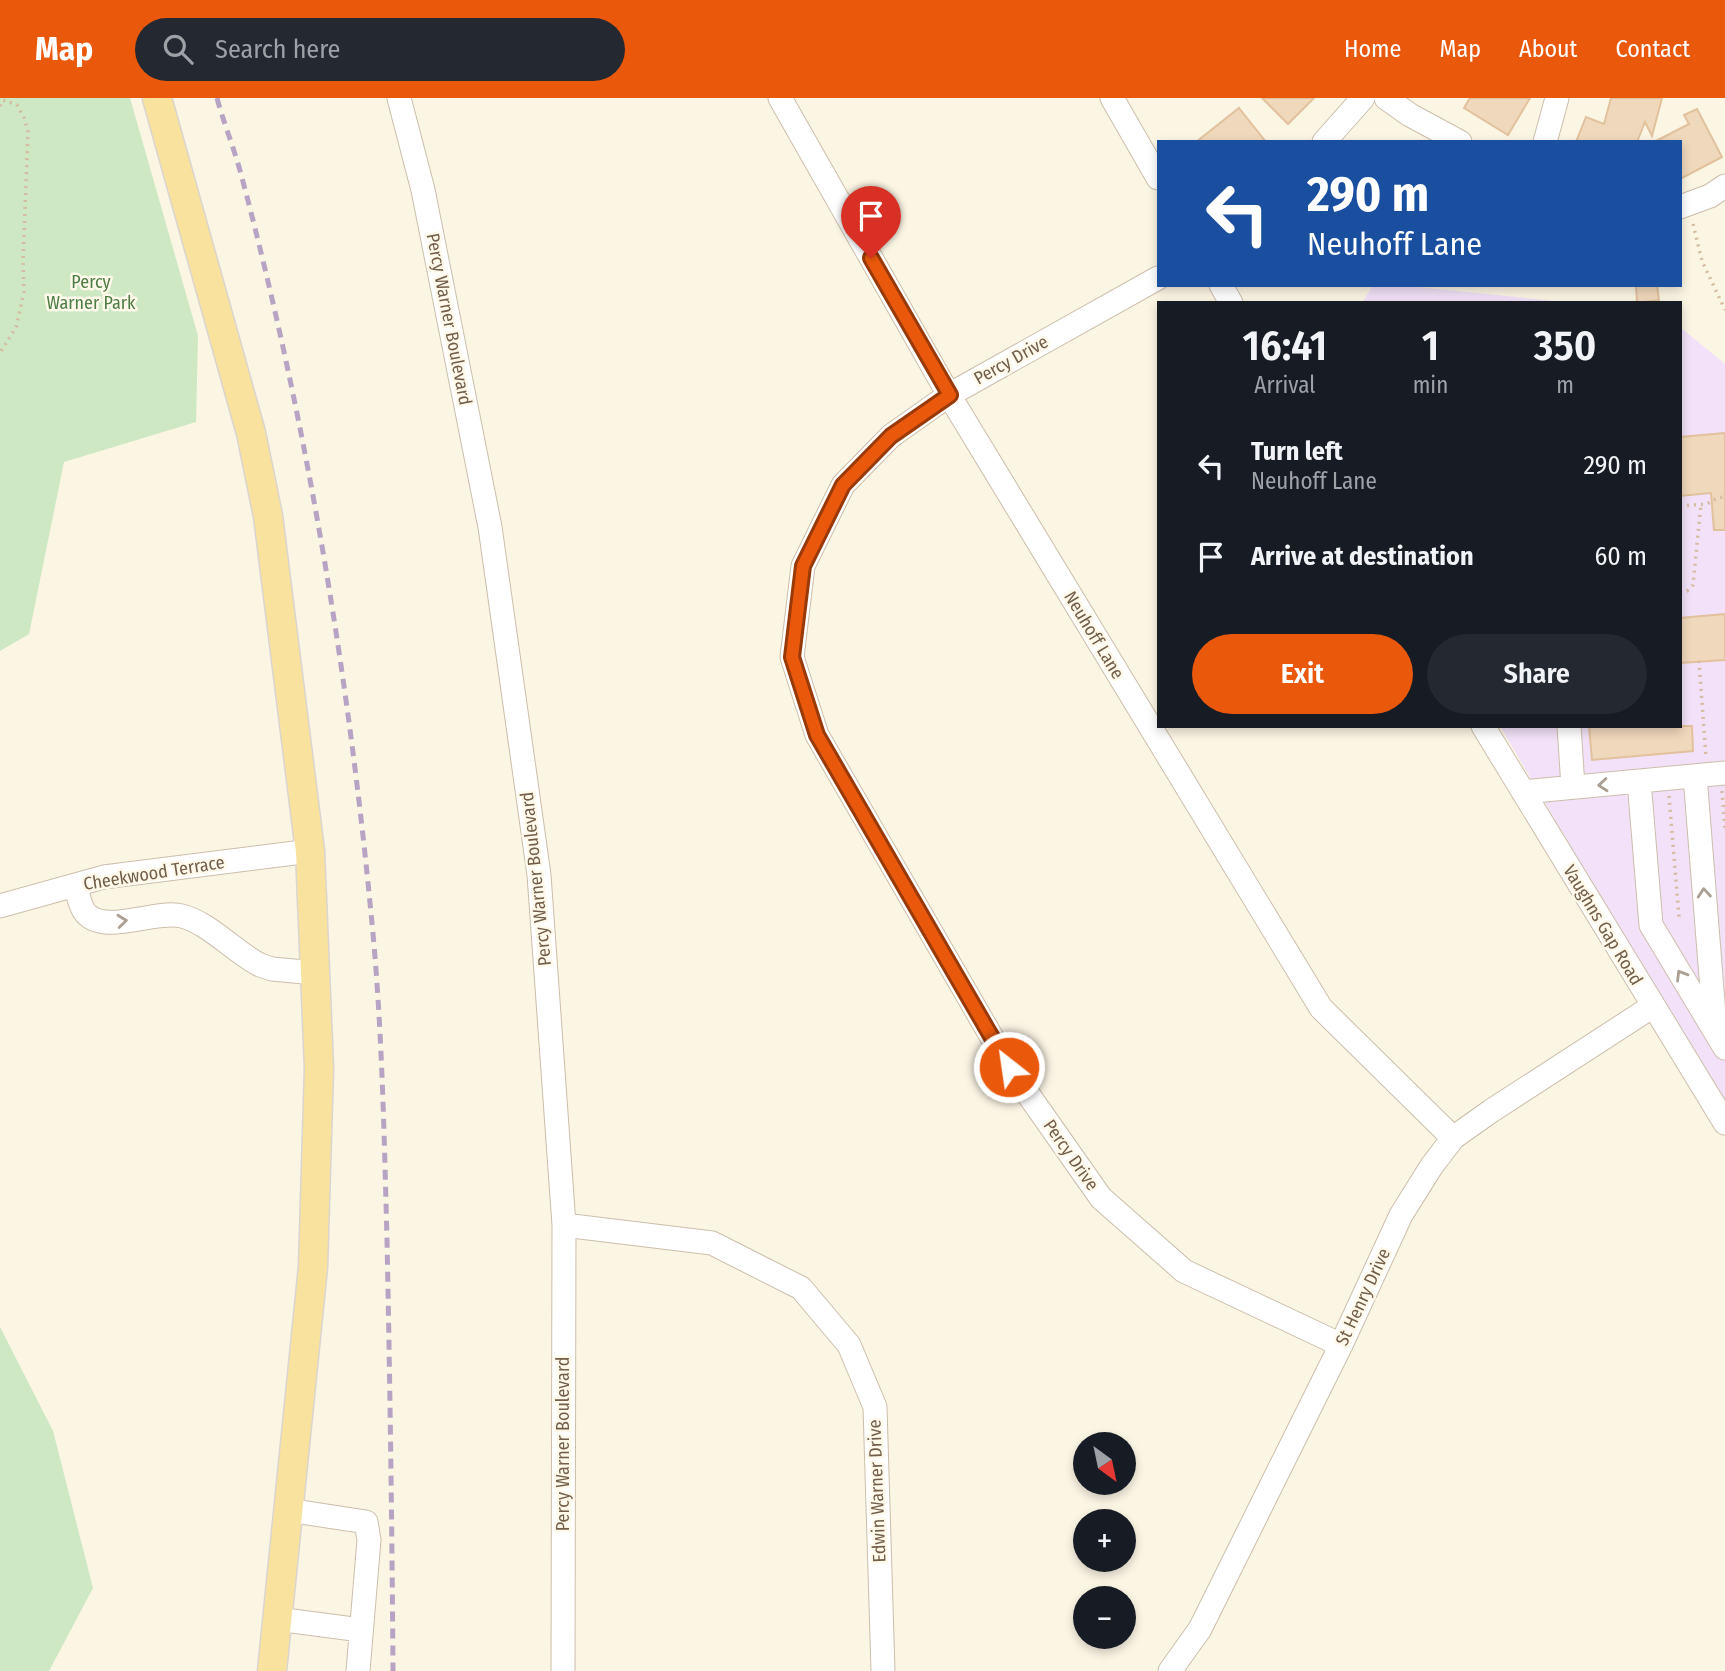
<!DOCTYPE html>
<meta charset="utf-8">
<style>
:root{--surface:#171b24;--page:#242831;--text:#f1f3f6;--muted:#9ea1a6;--accent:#ea580c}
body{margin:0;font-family:"Fira Sans Condensed",sans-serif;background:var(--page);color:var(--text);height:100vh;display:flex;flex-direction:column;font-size:26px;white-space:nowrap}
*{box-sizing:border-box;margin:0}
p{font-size:23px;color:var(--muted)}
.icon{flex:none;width:38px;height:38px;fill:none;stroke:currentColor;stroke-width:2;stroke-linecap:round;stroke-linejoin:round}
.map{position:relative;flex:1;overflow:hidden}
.drawer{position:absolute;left:1157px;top:203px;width:525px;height:427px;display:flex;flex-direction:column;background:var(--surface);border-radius:0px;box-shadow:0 4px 10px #0003}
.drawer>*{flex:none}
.hud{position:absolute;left:1157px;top:42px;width:525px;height:147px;border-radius:0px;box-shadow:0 4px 10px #0003;background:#1a4fa0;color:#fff;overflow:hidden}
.needle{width:46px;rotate:147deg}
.fabs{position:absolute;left:1073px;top:1334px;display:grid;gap:14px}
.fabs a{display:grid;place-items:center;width:63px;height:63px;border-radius:50%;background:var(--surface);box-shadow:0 4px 10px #0003;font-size:35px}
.pin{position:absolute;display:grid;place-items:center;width:60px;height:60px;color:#fff;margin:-72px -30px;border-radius:50% 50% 50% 0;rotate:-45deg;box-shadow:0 0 7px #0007}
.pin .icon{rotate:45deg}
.me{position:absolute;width:77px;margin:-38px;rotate:330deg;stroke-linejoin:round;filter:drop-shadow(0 0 5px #0008)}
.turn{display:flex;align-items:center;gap:24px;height:147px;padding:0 35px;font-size:32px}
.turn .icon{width:91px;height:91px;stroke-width:2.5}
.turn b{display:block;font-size:49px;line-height:60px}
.eta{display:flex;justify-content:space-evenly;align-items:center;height:119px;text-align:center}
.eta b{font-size:42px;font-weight:600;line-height:49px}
.primary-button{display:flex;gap:14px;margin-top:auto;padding:14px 35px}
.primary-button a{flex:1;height:80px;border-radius:42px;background:var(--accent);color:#fff;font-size:28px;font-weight:600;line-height:80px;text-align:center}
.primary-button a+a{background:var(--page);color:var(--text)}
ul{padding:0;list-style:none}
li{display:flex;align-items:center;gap:21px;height:91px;padding:0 35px}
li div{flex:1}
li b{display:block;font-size:26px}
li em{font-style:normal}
header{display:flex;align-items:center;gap:42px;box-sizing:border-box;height:98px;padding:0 35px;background:var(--accent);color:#fff}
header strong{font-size:33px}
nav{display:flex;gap:38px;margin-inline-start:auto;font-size:24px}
.search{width:490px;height:63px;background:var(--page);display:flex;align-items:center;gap:18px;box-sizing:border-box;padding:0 24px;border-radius:38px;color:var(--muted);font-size:26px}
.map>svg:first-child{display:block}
.education{fill:#f2e1f8}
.green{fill:#cde8c3}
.building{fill:#f0d8bc;stroke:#e2c19d;stroke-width:2}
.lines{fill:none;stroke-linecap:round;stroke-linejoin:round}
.minor-casing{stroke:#cdbeab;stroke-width:25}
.major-casing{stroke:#dbd5d0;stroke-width:31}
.path{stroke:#d5bba0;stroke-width:3.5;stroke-dasharray:2 5;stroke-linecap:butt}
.minor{stroke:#fff;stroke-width:23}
.major{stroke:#f8e29e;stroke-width:28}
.rail{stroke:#b9a3c4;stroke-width:5;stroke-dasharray:10 7;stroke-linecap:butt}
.oneway{stroke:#ab9e92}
.route-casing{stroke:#983908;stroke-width:18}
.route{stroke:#ea580c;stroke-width:12}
.labels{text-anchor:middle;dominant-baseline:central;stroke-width:5;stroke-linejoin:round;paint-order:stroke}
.park-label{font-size:18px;fill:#4f7e45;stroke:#fef9ea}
.street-label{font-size:18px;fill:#735e4a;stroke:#fef9ea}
</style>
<header>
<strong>Map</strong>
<div class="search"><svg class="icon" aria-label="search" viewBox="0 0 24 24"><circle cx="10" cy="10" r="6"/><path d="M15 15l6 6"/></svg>Search here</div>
<nav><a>Home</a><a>Map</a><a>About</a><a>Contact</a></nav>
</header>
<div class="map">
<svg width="1725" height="1573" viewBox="0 0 1725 1573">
<rect width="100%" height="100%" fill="#fbf5e4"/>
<path class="education" d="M 1373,187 L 1398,187 L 1574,205 L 1362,205 Z
M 1680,229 L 1725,266 L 1725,1001 L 1595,790 L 1500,628 L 1680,628 Z"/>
<path class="green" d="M 0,0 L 130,0 L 198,238 L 196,324 L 64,364 L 29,536 L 0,553 Z
M 0,1229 L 53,1333 L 93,1490 L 49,1573 L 0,1573 Z"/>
<path class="building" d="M 1262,0 L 1314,0 L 1288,26 Z
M 1470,0 L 1530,0 L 1508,37 L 1464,10 Z
M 1611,0 L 1662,0 L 1652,38 L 1645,24 L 1637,44 L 1576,44 L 1586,19 L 1604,26 Z
M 1239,10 L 1266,44 L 1196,44 Z
M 1697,11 L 1722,59 L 1680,81 L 1680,44 L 1654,44 L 1689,26 L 1684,17 Z
M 1636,187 L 1657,187 L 1659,202 L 1637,205 Z
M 1725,335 L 1725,432 L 1714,432 L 1711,395 L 1680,398 L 1680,339 Z
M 1725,516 L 1725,562 L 1680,565 L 1680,520 Z
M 1589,628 L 1692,628 L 1693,653 L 1592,662 Z"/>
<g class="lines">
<g class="minor-casing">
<path id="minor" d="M 399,0 L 423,92 L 490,429 L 539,777 L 564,1127 L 563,1573
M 780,0 L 949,297 L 1321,910 L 1453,1040
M 1112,0 L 1158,80
M 1386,0 L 1410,17 L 1460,44
M 1324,44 L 1363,0
M 1545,44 L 1557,0
M 1680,109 L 1710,98 L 1725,88
M 1158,180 L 949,297 L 891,338 L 843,387 L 803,468 L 792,559 L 817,637 L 1009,969 L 1101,1100 L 1184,1173 L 1341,1247
M 1221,187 L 1231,205
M 1483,628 L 1725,1025
M 1569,628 L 1573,689
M 1695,678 L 1715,929
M 1639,683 L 1651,827 L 1725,950
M 1523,694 L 1725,675
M 75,787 C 78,795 79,805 84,813 C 102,839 155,811 182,818 C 211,826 234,854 260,867 L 272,871 L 315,875
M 0,808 L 104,779 L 310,753
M 564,1127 L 712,1145 L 801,1190 L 849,1247 L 875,1309 L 883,1573
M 288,1412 L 366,1424 L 369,1442 L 358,1573
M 277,1521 L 361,1532
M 1170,1573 L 1200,1531 L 1341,1247 L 1401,1117 L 1431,1069 L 1453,1040 L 1491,1013 L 1653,908"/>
</g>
<g class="major-casing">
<path id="major" d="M 157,0 L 251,335 L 268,418 L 310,753 L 319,970 L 313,1169 L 272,1573"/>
</g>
<path class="path" d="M 0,8 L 3,2 L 17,7 L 24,20 L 28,34 L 23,163 L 24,194 L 16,229 L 0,255
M 1693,126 L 1702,163 L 1725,212
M 1680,408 L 1707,406 L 1717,400 L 1725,399
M 1680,494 L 1687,493 L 1693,487 L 1701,406
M 1699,563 L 1706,659
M 1722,693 L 1725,730
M 1669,698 L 1679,819"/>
<use href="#minor" class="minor"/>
<use href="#major" class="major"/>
<path class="rail" d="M 217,0 C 224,26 234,50 241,76 C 305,317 347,566 371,815 C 382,923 384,1033 387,1142 C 390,1286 392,1429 393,1573"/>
</g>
<defs><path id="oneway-chevron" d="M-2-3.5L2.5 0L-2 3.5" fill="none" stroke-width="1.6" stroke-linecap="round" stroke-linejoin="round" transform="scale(1.75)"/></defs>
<g class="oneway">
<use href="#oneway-chevron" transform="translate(1603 687) rotate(175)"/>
<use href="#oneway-chevron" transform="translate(1704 795) rotate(-95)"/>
<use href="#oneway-chevron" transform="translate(122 823) rotate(-6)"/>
<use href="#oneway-chevron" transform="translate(1681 877) rotate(-121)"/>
</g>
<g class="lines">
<g class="route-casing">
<path id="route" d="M 871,160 L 950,297 L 891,338 L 843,387 L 803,468 L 792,559 L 817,637 L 1009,969"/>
</g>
<use href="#route" class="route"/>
</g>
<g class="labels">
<g class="park-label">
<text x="91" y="184">Percy<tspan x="91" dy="21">Warner Park</tspan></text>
</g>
<g class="street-label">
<text transform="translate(449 221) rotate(79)">Percy Warner Boulevard</text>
<text transform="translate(1011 262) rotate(-29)">Percy Drive</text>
<text transform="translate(1094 537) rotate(59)">Neuhoff Lane</text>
<text transform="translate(154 775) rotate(-9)">Cheekwood Terrace</text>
<text transform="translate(536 781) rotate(-96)">Percy Warner Boulevard</text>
<text transform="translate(1603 827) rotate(59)">Vaughns Gap Road</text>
<text transform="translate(1071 1057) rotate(55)">Percy Drive</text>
<text transform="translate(1363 1199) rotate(-65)">St Henry Drive</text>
<text transform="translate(563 1346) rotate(-90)">Percy Warner Boulevard</text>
<text transform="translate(877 1393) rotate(-92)">Edwin Warner Drive</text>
</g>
</g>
</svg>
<div class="fabs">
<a><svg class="needle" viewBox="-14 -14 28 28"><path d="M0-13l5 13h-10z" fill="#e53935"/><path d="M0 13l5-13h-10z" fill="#9ea1a6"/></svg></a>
<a>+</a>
<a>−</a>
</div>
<div class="pin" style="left:871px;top:160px;background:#d93025"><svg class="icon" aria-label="arrive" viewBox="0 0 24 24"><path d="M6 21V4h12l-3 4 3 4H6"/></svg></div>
<svg class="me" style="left:1009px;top:969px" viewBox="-20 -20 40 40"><circle r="17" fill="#ea580c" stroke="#fff" stroke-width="3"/><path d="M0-11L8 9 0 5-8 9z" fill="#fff"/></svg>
<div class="hud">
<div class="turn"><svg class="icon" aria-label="left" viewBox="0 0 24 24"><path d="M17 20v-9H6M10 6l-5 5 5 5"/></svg><div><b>290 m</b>Neuhoff Lane</div></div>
</div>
<section class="drawer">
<div class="eta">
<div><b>16:41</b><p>Arrival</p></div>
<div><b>1</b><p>min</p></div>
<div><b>350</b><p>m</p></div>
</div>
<ul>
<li><svg class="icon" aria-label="left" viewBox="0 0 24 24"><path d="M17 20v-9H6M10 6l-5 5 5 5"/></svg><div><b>Turn left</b><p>Neuhoff Lane</p></div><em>290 m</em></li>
<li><svg class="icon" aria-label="arrive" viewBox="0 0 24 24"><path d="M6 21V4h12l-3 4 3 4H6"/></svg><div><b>Arrive at destination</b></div><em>60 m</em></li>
</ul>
<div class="primary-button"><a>Exit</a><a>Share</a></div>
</section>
</div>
